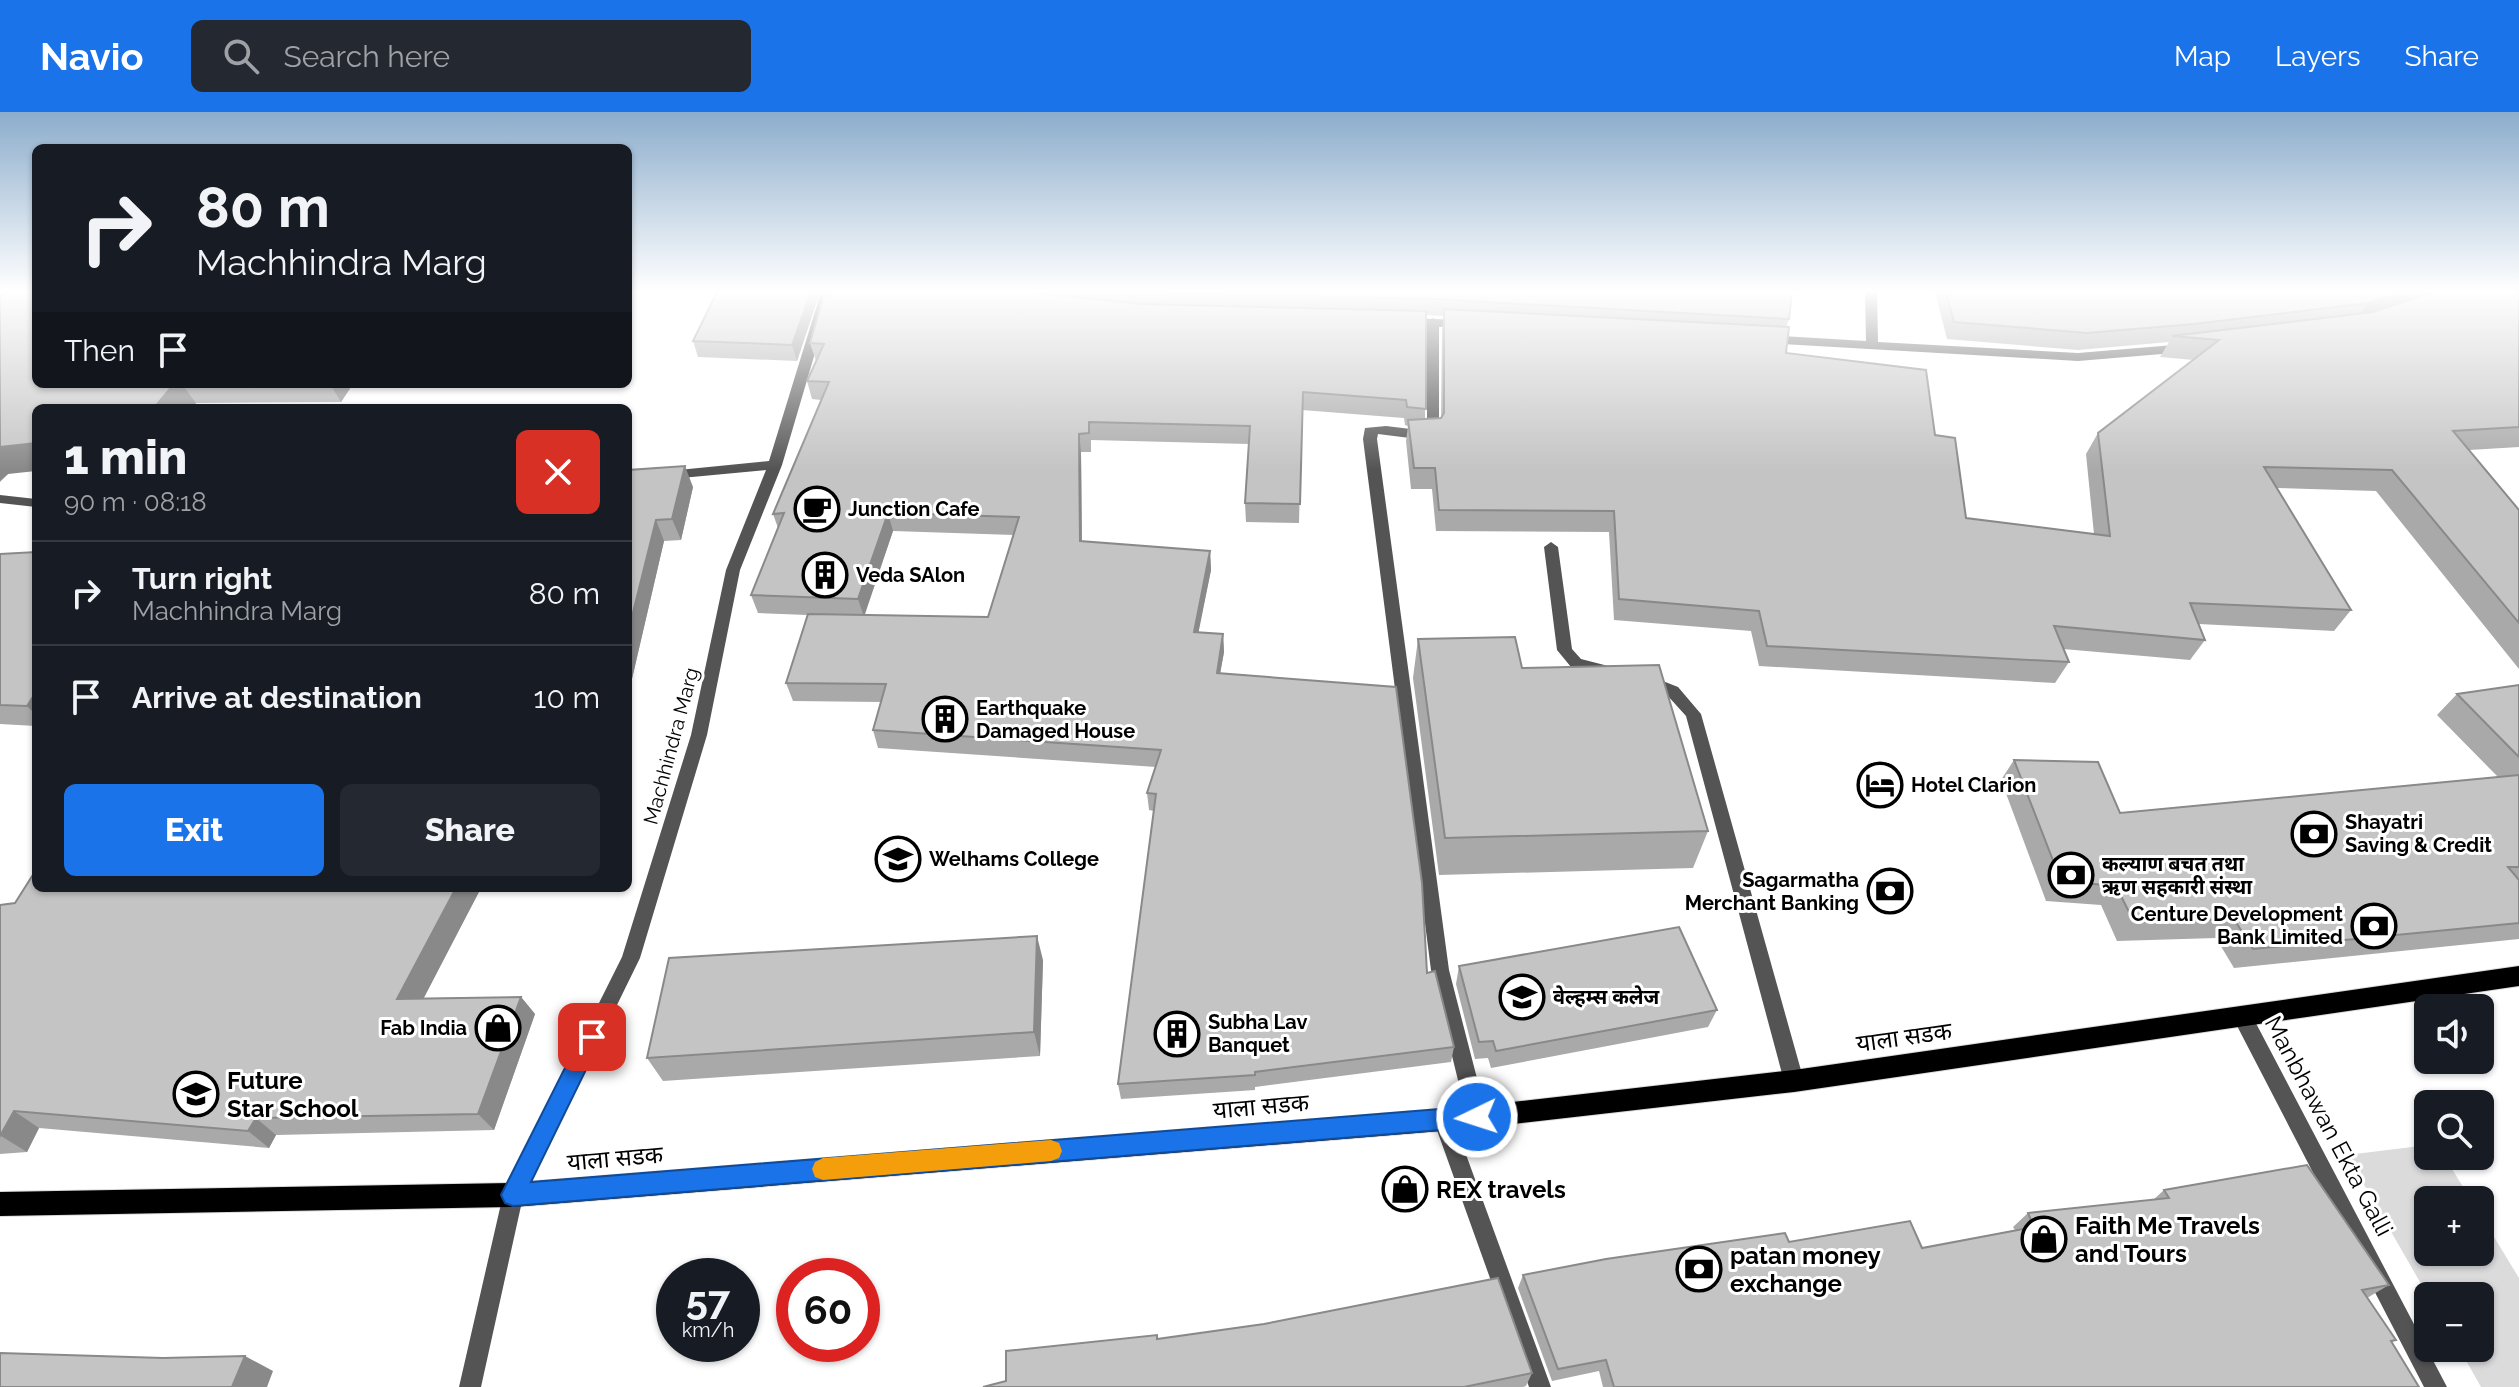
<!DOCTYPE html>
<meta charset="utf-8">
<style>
:root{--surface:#171b24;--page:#242831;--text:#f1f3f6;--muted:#9ea1a6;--line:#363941;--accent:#1a73e8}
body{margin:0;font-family:Raleway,"Noto Sans Devanagari",sans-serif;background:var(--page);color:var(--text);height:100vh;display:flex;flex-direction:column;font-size:30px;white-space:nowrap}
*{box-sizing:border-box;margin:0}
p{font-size:26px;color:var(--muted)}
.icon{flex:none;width:44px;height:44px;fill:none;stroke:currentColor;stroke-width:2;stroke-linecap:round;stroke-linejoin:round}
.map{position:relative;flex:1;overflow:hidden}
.drawer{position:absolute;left:32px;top:292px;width:600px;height:488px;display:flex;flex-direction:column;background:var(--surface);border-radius:12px;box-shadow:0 2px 6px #0004}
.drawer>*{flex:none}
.guide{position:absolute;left:32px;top:32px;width:600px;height:244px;border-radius:12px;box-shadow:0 2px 6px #0004;background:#171b24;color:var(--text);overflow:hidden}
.controls{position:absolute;left:2414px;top:882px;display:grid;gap:16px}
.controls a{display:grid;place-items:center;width:80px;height:80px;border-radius:12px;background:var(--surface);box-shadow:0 2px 6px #0004;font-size:40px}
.speed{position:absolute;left:656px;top:1146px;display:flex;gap:16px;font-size:40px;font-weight:700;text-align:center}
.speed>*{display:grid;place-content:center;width:104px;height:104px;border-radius:50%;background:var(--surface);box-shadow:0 2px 6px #0004;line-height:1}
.speed small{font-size:20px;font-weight:400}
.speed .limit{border:12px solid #d22;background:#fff;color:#111}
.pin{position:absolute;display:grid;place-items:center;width:68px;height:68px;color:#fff;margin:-34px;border-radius:16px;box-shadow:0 4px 12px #0006}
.me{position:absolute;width:88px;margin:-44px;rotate:266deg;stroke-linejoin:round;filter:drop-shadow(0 0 6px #0008)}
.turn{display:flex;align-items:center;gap:28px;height:168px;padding:0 32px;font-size:36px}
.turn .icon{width:104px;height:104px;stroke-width:2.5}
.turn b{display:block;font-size:56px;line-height:68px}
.then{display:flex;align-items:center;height:76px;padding:0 32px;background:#0003;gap:16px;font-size:30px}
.round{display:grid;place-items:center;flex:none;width:84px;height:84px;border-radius:12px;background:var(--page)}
.headline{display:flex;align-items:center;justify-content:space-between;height:136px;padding:0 32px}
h1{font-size:48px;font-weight:800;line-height:60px}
.action{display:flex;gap:16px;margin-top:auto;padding:16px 32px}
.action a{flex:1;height:92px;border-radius:12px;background:var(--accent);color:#fff;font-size:32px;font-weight:800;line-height:92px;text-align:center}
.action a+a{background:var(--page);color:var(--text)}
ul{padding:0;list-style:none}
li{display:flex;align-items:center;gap:24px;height:104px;padding:0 32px;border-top:2px solid var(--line)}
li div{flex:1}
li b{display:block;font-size:30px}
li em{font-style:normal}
header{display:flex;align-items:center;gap:48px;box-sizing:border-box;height:112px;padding:0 40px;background:var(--accent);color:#fff}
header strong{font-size:38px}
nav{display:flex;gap:44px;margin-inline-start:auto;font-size:28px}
.search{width:560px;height:72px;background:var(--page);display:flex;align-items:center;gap:20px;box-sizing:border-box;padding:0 28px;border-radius:12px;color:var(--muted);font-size:30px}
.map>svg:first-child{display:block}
.green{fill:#dbdbdb}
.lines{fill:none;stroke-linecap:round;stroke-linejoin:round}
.primary-casing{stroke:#dbdbdb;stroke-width:2}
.lane{fill:#545454;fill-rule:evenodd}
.street{fill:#545454;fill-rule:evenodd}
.primary{fill:#000;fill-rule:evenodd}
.wall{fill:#a9a9a9;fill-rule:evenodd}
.shaded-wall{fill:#898989}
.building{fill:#c4c4c4;stroke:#898989;stroke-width:2}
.route{fill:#1a73e8;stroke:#114b97;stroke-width:2}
.slow{fill:#f59e0b}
.labels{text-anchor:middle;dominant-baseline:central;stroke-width:6;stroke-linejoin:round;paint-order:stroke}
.poi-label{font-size:20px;font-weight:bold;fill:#000;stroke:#fff;text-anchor:start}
.street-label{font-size:20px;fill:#000;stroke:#fff}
.near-street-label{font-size:24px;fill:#000;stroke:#fff}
.near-poi-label{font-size:24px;font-weight:bold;fill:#000;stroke:#fff;text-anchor:start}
</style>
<header>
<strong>Navio</strong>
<div class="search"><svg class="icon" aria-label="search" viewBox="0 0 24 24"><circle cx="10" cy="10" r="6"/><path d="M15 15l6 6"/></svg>Search here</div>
<nav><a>Map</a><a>Layers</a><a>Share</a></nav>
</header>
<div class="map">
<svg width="2519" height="1275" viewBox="0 0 2519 1275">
<rect width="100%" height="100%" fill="#fff"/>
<path class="green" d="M 2428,1033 L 2428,1044 L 2444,1044 L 2471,1088 L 2428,1088 L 2428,1140 L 2480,1140 L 2480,1102 L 2519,1166 L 2519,1275 L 2481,1275 L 2459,1236 L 2480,1236 L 2480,1184 L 2428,1184 L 2347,1043 Z"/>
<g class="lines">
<g class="primary-casing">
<path id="primary" d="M 2519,854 L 2519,874 L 1794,980 L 1477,1016 L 513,1095 L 0,1104 L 0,1080 L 513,1071 L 1477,994 L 1794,958 Z"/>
</g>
<path class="lane" d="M 1433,206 L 1439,210 L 1439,321 L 1438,324 L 1418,327 L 1378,322 L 1377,327 L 1449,858 L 1487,1005 L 1484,1011 L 1477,1014 L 1470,1011 L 1467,1005 L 1431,858 L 1363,327 L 1365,316 L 1386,314 L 1427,319 L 1427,210 Z"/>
<path class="street" d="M 821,180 L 833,180 L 782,353 L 740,458 L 707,623 L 640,846 L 523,1085 L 481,1275 L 459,1275 L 503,1083 L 622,845 L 691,623 L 726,458 L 766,358 L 628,371 L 628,363 L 769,349 Z
M 1865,180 L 1877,180 L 1878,230 L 2078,241 L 2186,232 L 2192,236 L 2186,240 L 2078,249 L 1766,231 L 1760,227 L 1766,223 L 1866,229 Z
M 1406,206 L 1463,208 L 1469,212 L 1463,216 L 1402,213 L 1402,207 Z
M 0,383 L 36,387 L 36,395 L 0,391 Z
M 1551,430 L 1558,435 L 1572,537 L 1581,547 L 1616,556 L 1619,560 L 1616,564 L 1611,566 L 1571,555 L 1557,538 L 1544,435 Z
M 1645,562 L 1678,575 L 1701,602 L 1804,969 L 1801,975 L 1794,978 L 1787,975 L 1784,969 L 1686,604 L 1667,583 L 1640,572 L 1637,568 Z
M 2242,896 L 2249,898 L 2447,1275 L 2424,1275 L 2235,910 L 2233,904 L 2235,898 Z
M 1443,998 L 1450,1001 L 1453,1007 L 1551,1275 L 1529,1275 L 1433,1007 L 1436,1001 Z"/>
<use href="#primary" class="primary"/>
</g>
<path class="wall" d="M 717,180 L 820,180 L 797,249 L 698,245 L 693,229 Z
M 825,180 L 1792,180 L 1789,207 L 1786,215 L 1786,241 L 1935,323 L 1966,406 L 2094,422 L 2086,342 L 2098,321 L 2194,248 L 2160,245 L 2169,230 L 2078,238 L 1947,227 L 1935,180 L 2519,180 L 2519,335 L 2469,338 L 2519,398 L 2519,557 L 2376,379 L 2277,376 L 2351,498 L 2334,519 L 2199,512 L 2205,528 L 2190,548 L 2063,537 L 2069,550 L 2055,571 L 1759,554 L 1751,519 L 1614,508 L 1609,420 L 1436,419 L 1432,377 L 1411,377 L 1406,329 L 1408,314 L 1405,313 L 1404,306 L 1302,298 L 1299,411 L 1246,410 L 1245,391 L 1249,332 L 1091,328 L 1091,340 L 1081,340 L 1082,429 L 1210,439 L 1211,458 L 1198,520 L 1223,522 L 1224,540 L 1220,561 L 1427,861 L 1454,935 L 1451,950 L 1255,975 L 1255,978 L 1121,987 L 1118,972 L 1154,699 L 1149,698 L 1147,681 L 1156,655 L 878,636 L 873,618 L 881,590 L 793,589 L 786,571 L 807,503 L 758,501 L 751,483 L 778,416 L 773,402 L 821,288 L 812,287 L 807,269 L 816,249 L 810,231 ZM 1426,203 L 1444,204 L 1442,218 L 1441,306 L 1425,307 ZM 893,419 L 1014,423 L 988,505 L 864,503 Z
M 0,185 L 36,272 L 353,272 L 341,290 L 196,291 L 192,296 L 36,296 L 8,362 L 0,370 Z
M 628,358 L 693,375 L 681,428 L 664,429 L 628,584 Z
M 36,440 L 36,614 L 0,612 L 0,442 Z
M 1418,527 L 1522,556 L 1708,719 L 1693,756 L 1439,763 L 1413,566 Z
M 2519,573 L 2519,827 L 2234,856 L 2216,826 L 2117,829 L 2101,793 L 2046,789 L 2001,668 L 2014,648 L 2120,701 L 2498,665 L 2437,603 L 2457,582 Z
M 36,776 L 345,777 L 346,776 L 481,776 L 423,886 L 521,885 L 535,902 L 494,1018 L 276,1023 L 269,1036 L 39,1016 L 27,1040 L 0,1042 L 0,793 L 15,791 Z
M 1043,848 L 1040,944 L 663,969 L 647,946 Z
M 1459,854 L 1717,898 L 1708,915 L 1491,956 L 1488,946 L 1475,947 L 1456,872 Z
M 2164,1078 L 2389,1173 L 2367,1186 L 2396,1228 L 2392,1230 L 2419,1275 L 1603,1275 L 1599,1259 L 1552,1269 L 1518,1176 L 1523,1163 L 1789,1130 L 1922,1136 L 2015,1118 L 2013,1115 L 2028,1101 L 2153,1088 Z
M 1158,1227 L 1532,1261 L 1526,1274 L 1523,1275 L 983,1275 Z"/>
<path class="shaded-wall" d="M 811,180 L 820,180 L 797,249 L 792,233 Z
M 2405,180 L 2447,180 L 2356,208 L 2368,191 Z
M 174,272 L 182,272 L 196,291 L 192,296 L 154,296 Z
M 330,272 L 353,272 L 341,290 Z
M 1079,322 L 1081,340 L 1082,447 L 1080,429 Z
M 36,331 L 36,359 L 8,362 L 0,369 L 0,335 Z
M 685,354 L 693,375 L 681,428 L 672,407 Z
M 888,401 L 893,419 L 864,505 L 858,487 Z
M 656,408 L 664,429 L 628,584 L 628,521 Z
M 1210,439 L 1211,458 L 1195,538 L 1194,520 Z
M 1223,522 L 1224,540 L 1217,579 L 1217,561 Z
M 36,580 L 36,603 L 27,594 Z
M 456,776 L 481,776 L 414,905 L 397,887 Z
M 1037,824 L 1043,848 L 1040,944 L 1034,920 Z
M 521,885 L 535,902 L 494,1018 L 478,1002 Z
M 14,999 L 39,1016 L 27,1040 L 1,1024 Z
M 256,1006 L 276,1023 L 269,1036 L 248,1019 Z
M 245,1244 L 273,1259 L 267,1275 L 232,1275 Z"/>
<path class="building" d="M 5,180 L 36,180 L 36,272 L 174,272 L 154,296 L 36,296 L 36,331 L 0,335 L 0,185 Z
M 717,180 L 811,180 L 792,233 L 693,229 Z
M 825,180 L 1028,180 L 1142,192 L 1426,199 L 1426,297 L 1407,295 L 1406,288 L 1303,280 L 1300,392 L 1245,391 L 1250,314 L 1089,310 L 1089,321 L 1079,322 L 1080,429 L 1210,439 L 1194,520 L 1223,522 L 1217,561 L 1396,575 L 1422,771 L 1427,861 L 1435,859 L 1454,935 L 1255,960 L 1255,963 L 1118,972 L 1156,682 L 1147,681 L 1161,638 L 873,618 L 886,572 L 786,571 L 808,502 L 988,505 L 1019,405 L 888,401 L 858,487 L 751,483 L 784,401 L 773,402 L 829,270 L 807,269 L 824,232 L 810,231 Z
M 1136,180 L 1792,180 L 1789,207 L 1435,187 Z
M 1946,180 L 2405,180 L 2368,191 L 2194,212 L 2087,221 L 1954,210 Z
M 2433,180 L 2519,180 L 2519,315 L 2453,319 L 2519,398 L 2519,511 L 2392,358 L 2264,355 L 2351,498 L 2190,491 L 2205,528 L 2054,514 L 2069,550 L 1767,534 L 1759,499 L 1619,487 L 1614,399 L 1439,398 L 1435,356 L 1414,356 L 1408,308 L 1441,306 L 1444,301 L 1444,197 L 1789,215 L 1786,241 L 1926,258 L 1935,323 L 1955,326 L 1966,406 L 2110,424 L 2098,321 L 2219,228 L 2172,224 L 2373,200 Z
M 685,354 L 672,407 L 656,408 L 628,521 L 628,358 Z
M 36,440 L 36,580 L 27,594 L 0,593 L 0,442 Z
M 1515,525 L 1522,556 L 1659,553 L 1708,719 L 1445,726 L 1418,527 Z
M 2519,573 L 2519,645 L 2457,582 Z
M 2014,648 L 2098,650 L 2120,701 L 2519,663 L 2519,755 L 2508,755 L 2519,768 L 2519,811 L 2253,837 L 2234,807 L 2134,810 L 2116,774 L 2061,769 Z
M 36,758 L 36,776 L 304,776 L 345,777 L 346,776 L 456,776 L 397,887 L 521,885 L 478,1002 L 256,1006 L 248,1019 L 14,999 L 0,1024 L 0,793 L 15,791 Z
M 1679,815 L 1717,898 L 1496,939 L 1493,929 L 1479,930 L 1459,854 Z
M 1037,824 L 1034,920 L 647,946 L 669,846 Z
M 2307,1053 L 2389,1173 L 2362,1178 L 2396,1228 L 2391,1229 L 2419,1275 L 1614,1275 L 1606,1248 L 1558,1257 L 1523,1163 L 1606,1147 L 1785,1121 L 1789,1130 L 1910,1109 L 1922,1136 L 2034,1115 L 2028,1101 L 2169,1086 L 2164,1078 Z
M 1498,1166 L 1532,1261 L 1464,1275 L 983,1275 L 1006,1269 L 1006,1239 L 1157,1223 L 1157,1227 L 1264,1212 Z
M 0,1241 L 163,1246 L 245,1244 L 232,1275 L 0,1275 Z"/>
<linearGradient id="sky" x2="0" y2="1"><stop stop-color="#8cadcc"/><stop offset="0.5" stop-color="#fff"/><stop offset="1" stop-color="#fff" stop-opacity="0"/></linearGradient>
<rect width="2519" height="358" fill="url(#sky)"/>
<path class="route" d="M 592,916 L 599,918 L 602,925 L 531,1070 L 1477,994 L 1485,997 L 1489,1005 L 1485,1012 L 1477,1015 L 513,1094 L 505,1091 L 501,1083 L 505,1075 L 584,918 Z"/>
<path class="slow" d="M 1051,1028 L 1059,1031 L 1062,1039 L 1059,1046 L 1051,1049 L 823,1068 L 815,1065 L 812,1057 L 815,1050 L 823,1046 Z"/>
<defs>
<g id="cafe-ring" transform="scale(2.3)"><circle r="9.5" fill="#fff" stroke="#000" stroke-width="1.5"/><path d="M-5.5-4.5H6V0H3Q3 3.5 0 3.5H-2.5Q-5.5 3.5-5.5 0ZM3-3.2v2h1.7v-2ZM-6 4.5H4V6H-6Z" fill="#000"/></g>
<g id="building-ring" transform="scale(2.3)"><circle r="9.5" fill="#fff" stroke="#000" stroke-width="1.5"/><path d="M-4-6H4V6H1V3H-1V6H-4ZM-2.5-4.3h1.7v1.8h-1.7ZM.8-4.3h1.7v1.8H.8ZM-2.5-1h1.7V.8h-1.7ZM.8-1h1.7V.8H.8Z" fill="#000"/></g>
<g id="hotel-ring" transform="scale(2.3)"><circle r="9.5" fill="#fff" stroke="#000" stroke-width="1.5"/><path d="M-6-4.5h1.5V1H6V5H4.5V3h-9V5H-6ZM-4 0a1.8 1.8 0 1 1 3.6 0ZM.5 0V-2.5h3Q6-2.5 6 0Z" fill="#000"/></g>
<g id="bank-ring" transform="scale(2.3)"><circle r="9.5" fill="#fff" stroke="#000" stroke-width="1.5"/><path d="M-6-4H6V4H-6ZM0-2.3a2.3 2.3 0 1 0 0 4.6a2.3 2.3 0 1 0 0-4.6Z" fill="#000"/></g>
<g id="university-ring" transform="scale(2.3)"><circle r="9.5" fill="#fff" stroke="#000" stroke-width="1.5"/><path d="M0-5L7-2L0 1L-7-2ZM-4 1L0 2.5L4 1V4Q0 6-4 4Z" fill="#000"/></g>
<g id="school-ring" transform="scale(2.3)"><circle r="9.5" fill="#fff" stroke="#000" stroke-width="1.5"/><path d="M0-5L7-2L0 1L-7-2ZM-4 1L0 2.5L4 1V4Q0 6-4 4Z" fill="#000"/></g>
<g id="shop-ring" transform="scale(2.3)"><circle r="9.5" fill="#fff" stroke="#000" stroke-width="1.5"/><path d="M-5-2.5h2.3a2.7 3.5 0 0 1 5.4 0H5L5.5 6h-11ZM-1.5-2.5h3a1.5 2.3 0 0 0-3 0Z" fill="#000"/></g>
</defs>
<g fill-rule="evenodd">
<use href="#cafe-ring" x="817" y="397"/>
<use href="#building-ring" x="825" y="463"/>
<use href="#building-ring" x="945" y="607"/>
<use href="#hotel-ring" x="1880" y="673"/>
<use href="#bank-ring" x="2314" y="722"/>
<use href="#university-ring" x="898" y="747"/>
<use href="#bank-ring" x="2071" y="763"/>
<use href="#bank-ring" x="1890" y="779"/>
<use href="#bank-ring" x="2374" y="814"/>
<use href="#school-ring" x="1522" y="885"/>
<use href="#shop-ring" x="498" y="916"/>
<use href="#building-ring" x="1177" y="922"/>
<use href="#school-ring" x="196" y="982"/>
<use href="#shop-ring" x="1405" y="1077"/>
<use href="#shop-ring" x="2044" y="1127"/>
<use href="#bank-ring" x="1699" y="1157"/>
</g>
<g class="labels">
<g class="poi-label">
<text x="848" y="397">Junction Cafe</text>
<text x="856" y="463">Veda SAlon</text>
<text x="976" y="596">Earthquake<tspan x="976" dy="23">Damaged House</tspan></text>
<text x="1911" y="673">Hotel Clarion</text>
<text x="2345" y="710">Shayatri<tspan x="2345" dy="23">Saving &amp; Credit</tspan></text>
<text x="929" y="747">Welhams College</text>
<text x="2102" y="752">कल्याण बचत तथा<tspan x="2102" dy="23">ऋण सहकारी संस्था</tspan></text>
<text x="1859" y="768" text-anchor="end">Sagarmatha<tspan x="1859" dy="23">Merchant Banking</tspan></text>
<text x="2343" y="802" text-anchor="end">Centure Development<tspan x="2343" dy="23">Bank Limited</tspan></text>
<text x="1553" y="885">वेल्हम्स कलेज</text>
<text x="1208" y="910">Subha Lav<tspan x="1208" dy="23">Banquet</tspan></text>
<text x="467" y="916" text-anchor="end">Fab India</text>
</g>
<g class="street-label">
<text transform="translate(671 634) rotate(-75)">Machhindra Marg</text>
</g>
<g class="near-street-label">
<text transform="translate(1904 925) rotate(-8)">याला सडक</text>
<text transform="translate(1261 994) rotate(-5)">याला सडक</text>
<text transform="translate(2329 1014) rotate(62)">Manbhawan Ekta Galli</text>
<text transform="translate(615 1046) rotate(-5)">याला सडक</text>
</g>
<g class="near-poi-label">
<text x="227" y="968">Future<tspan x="227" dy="28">Star School</tspan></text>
<text x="1436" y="1077">REX travels</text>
<text x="2075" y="1113">Faith Me Travels<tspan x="2075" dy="28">and Tours</tspan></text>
<text x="1730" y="1143">patan money<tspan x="1730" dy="28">exchange</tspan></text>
</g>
</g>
</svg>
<div class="controls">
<a><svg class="icon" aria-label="sound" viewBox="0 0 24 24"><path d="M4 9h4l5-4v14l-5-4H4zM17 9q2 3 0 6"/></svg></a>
<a><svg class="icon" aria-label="search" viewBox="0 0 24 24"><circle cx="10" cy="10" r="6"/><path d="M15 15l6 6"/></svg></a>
<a>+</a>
<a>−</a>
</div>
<div class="speed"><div>57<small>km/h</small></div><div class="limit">60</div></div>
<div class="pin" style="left:592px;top:925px;background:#d93025"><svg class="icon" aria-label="arrive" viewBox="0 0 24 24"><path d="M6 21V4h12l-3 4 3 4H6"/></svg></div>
<svg class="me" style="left:1477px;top:1005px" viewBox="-20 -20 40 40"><circle r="17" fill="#1a73e8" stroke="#fff" stroke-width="3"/><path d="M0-11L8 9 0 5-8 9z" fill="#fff"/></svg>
<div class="guide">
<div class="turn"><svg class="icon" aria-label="right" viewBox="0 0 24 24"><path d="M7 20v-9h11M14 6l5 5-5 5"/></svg><div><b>80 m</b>Machhindra Marg</div></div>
<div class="then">Then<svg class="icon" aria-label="arrive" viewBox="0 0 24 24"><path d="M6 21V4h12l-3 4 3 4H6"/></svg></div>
</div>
<section class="drawer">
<div class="headline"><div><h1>1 min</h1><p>90 m · 08:18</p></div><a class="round" style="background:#d93025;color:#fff"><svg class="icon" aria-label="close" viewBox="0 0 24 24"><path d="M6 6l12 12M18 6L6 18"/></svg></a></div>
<ul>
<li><svg class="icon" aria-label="right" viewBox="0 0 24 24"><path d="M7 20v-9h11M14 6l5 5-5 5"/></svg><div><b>Turn right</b><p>Machhindra Marg</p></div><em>80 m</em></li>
<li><svg class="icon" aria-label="arrive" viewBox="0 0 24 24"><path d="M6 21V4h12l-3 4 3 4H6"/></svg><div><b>Arrive at destination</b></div><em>10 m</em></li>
</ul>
<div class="action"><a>Exit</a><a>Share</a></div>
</section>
</div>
